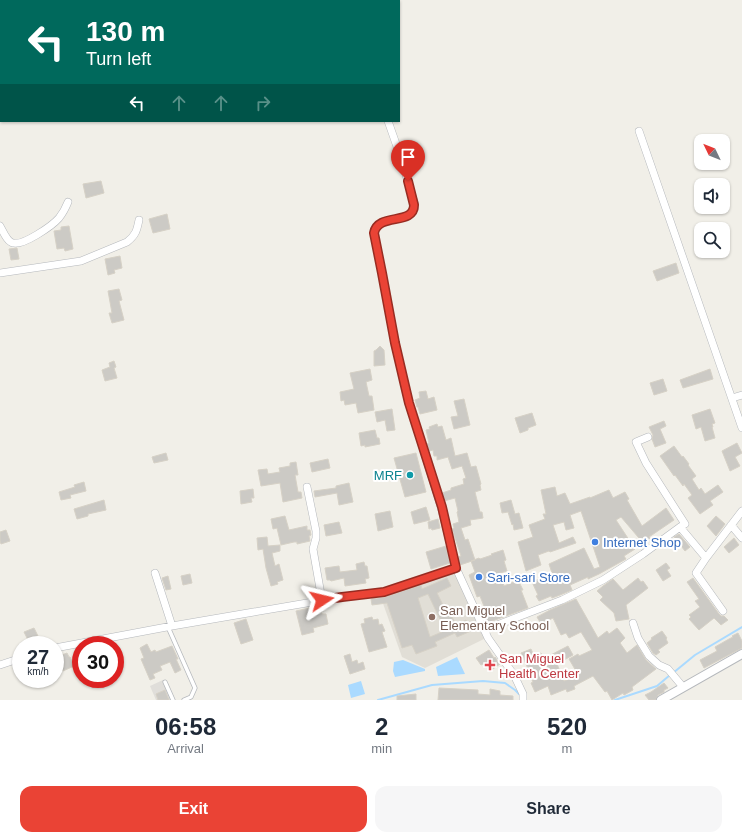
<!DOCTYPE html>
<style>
:root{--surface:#fff;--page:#f6f6f7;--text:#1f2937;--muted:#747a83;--accent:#ea4335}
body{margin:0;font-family:Helvetica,sans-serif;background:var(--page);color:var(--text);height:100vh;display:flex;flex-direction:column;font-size:15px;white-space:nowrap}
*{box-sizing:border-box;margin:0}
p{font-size:13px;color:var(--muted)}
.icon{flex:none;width:22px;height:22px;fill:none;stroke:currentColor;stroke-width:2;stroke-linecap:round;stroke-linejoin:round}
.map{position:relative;height:700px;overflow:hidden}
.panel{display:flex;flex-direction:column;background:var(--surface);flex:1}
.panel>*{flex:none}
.hud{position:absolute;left:0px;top:0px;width:400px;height:122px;box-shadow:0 1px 3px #0004;background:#00695c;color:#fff;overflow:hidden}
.needle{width:26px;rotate:313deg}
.fabs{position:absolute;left:694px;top:134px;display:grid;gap:8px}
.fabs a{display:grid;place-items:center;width:36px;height:36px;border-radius:8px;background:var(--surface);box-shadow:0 1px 3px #0004;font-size:20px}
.speed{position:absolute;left:12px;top:636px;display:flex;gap:8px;font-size:20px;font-weight:700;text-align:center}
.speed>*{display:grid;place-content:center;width:52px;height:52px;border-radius:50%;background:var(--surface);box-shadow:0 1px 3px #0004;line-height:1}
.speed small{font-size:10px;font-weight:400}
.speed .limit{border:6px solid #d22;background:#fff;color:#111}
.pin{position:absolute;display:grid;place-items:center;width:34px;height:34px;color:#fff;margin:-41px -17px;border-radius:50% 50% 50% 0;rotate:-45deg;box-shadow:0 0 4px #0007}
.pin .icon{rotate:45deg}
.me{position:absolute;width:44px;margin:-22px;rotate:80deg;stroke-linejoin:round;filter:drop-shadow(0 0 3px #0008)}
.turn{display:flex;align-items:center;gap:14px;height:84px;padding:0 20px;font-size:18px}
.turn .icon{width:52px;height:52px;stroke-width:2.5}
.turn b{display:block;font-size:28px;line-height:34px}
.lanes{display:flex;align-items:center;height:38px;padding:0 20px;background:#0003;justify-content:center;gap:20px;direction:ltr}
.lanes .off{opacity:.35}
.eta{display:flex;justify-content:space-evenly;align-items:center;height:68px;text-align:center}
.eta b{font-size:24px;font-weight:600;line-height:28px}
.primary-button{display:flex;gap:8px;margin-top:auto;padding:8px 20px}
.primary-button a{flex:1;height:46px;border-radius:12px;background:var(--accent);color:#fff;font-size:16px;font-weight:600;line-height:46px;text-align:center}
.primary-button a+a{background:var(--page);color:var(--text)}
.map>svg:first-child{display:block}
.industrial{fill:#e0deda}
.education{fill:#e1ded6}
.water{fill:#aadaff}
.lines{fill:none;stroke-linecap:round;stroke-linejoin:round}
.stream{stroke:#aadaff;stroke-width:2}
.building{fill:#cccac5;stroke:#d6d1c6;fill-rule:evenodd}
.service-casing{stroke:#b5b8bc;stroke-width:5}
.minor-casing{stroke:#b5b8bc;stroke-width:8}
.tertiary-casing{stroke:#b5b8bc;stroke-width:10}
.service{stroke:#fff;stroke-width:3.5}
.minor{stroke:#fff;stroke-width:7}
.tertiary{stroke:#fff;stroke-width:8}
.route-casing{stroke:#982c22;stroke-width:10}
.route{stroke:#ea4335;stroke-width:7}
.culture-dot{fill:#0f9aa8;stroke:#fff;stroke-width:1.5}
.shop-dot{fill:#3f7fe0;stroke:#fff;stroke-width:1.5}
.education-dot{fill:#8d6e63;stroke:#fff;stroke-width:1.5}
.health-dot{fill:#e0444e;stroke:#fff;stroke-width:1.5}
.labels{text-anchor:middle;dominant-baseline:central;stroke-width:4;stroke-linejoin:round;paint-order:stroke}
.culture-label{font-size:13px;fill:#0d838f;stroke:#fff;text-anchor:end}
.shop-label{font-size:13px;fill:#366cbe;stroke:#fff;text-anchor:start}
.education-label{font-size:13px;fill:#785e54;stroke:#fff;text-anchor:start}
.health-label{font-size:13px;fill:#be3a42;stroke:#fff;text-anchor:start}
</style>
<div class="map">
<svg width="742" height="700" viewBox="0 0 742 700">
<rect width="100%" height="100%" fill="#f1efe8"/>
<path class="industrial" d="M 163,680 L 172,700 L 156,700 L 150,686 Z"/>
<path class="education" d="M 454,571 L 486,638 L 425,668 L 402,657 L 380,595 Z"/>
<path class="water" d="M 457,657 L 465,674 L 438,676 L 436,667 Z
M 403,660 L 425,669 L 425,671 L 395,677 L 393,671 L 394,662 Z
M 361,681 L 365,694 L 351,698 L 348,685 Z"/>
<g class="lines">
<path class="stream" d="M 673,673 L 695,655 L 742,627
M 378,700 L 432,685 L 483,681 L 505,683 L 515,690 L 521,696
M 615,700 L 657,686 L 670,675"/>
</g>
<path class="building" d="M 101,181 L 104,193 L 86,198 L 83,184 Z
M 167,214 L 170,229 L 153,233 L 149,219 Z
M 69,226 L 73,249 L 65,251 L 64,248 L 57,249 L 54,231 L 61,230 L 61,227 Z
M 17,248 L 19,259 L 11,260 L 9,249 Z
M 120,256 L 122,268 L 114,270 L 115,273 L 108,275 L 105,259 Z
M 676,263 L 679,273 L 657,281 L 653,271 Z
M 119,289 L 122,300 L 119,301 L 124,320 L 112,323 L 109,313 L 112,313 L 108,291 Z
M 380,346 L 384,350 L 385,365 L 374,366 L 374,351 L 376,350 Z
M 114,361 L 116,367 L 114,368 L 117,378 L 105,381 L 102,370 L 110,367 L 109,363 Z
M 370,369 L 372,380 L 366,382 L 369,396 L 372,396 L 374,410 L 358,413 L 356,403 L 345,405 L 344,400 L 341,401 L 340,392 L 354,389 L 350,373 Z
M 710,369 L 713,379 L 683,388 L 680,380 Z
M 663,379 L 667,391 L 654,395 L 650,383 Z
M 426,391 L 428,399 L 434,397 L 437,410 L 420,414 L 418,407 L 417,407 L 415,400 L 420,398 L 419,392 Z
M 464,399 L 470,425 L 454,429 L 451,417 L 458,416 L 454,401 Z
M 392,409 L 395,430 L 387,431 L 385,420 L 377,422 L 375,412 Z
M 710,409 L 715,423 L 712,424 L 713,427 L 712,427 L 715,438 L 705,441 L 701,427 L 696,429 L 692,415 Z
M 532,413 L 536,425 L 528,428 L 528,430 L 520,433 L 515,418 Z
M 664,421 L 666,426 L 660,429 L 666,443 L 655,447 L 652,439 L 653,435 L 649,427 Z
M 437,424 L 438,427 L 442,426 L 446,440 L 451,438 L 455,456 L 467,453 L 471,467 L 476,466 L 481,484 L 480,485 L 481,490 L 475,492 L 480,512 L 482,512 L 483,518 L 470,520 L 471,525 L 461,528 L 465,540 L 468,539 L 475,560 L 460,565 L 458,557 L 461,556 L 452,529 L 454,528 L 453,524 L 459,522 L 457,512 L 458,511 L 455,498 L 444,501 L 442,493 L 451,490 L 451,488 L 464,484 L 463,479 L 466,478 L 462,466 L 452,469 L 448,457 L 437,460 L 437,456 L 434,456 L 433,450 L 429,451 L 427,444 L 429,443 L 426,430 L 430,429 L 429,427 Z
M 375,430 L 377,438 L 379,438 L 380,444 L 365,447 L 365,445 L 361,446 L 359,433 Z
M 737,443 L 742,453 L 735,457 L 740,466 L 730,471 L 722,451 Z
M 674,446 L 682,457 L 683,456 L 689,464 L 688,465 L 696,476 L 692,479 L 699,490 L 701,488 L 705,494 L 718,485 L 723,492 L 710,501 L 713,505 L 700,514 L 688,498 L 692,495 L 684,484 L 683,486 L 675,475 L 674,476 L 660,456 Z
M 166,453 L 168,460 L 154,463 L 152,457 Z
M 416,453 L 426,492 L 405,497 L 394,458 Z
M 328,459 L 330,468 L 312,472 L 310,463 Z
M 296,462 L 298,475 L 295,475 L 298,492 L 301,492 L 302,498 L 283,502 L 280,483 L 261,486 L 258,470 L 267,469 L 268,474 L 280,472 L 279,468 L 290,466 L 290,463 Z
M 84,482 L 86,491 L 70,495 L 71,498 L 61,500 L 59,492 L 75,487 L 74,485 Z
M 349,483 L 353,502 L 339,505 L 337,493 L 315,497 L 314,491 L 336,488 L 336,486 Z
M 555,487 L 557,496 L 565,493 L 570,504 L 590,497 L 590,498 L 609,490 L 613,498 L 625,492 L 629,499 L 627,500 L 642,526 L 666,508 L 674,520 L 649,537 L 650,538 L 644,544 L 621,517 L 616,520 L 635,549 L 624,556 L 626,559 L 599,574 L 588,579 L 588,577 L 570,585 L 572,590 L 560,595 L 552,598 L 551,596 L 539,601 L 536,596 L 538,595 L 532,582 L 552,573 L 549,564 L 584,548 L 594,569 L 600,567 L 581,511 L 570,515 L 574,528 L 566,530 L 564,522 L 553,525 L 559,543 L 573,537 L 576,543 L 550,552 L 549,551 L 538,555 L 541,565 L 526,571 L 518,542 L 533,537 L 529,525 L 545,519 L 543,514 L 546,514 L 541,490 Z
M 253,489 L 254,498 L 251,498 L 252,502 L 241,504 L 240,491 Z
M 104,500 L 106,510 L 88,514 L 88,516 L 77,519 L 74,509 Z
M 511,500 L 515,514 L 519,513 L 523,528 L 514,530 L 513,524 L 512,525 L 508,512 L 502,513 L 500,503 Z
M 426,507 L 430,520 L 414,524 L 411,512 Z
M 390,511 L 393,527 L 378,531 L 375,514 Z
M 285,516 L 289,530 L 307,526 L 307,530 L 310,530 L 311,535 L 309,536 L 310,541 L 297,544 L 297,542 L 294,542 L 281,545 L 277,528 L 273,529 L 271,519 Z
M 716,516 L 725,524 L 716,536 L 707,526 Z
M 438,519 L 440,528 L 432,530 L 431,528 L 429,529 L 428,522 Z
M 339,522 L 342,533 L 326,536 L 324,525 Z
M 6,530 L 10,541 L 1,544 L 0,541 L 0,532 Z
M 679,534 L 690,547 L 685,551 L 674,537 Z
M 267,537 L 268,546 L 280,545 L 280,551 L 272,553 L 275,566 L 279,564 L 283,580 L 277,582 L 278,584 L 271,586 L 266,568 L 263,549 L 258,550 L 257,538 Z
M 734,538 L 739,545 L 729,553 L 724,547 Z
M 446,546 L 450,563 L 431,569 L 426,552 Z
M 503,550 L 506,560 L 504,561 L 507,571 L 500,573 L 504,586 L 518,580 L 523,590 L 521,590 L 528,608 L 487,623 L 484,615 L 487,614 L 480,596 L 477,597 L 469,575 L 475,572 L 471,561 L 479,558 L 480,559 L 492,555 L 491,554 Z
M 364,562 L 365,566 L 367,566 L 369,578 L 365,579 L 366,583 L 345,586 L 344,578 L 331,581 L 330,580 L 327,580 L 325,568 L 339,566 L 340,572 L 357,570 L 356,564 Z
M 666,563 L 670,568 L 667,570 L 671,576 L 663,581 L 656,570 Z
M 190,574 L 192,583 L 183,585 L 181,576 Z
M 168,576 L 171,589 L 166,590 L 162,578 Z
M 447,578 L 451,586 L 437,593 L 443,605 L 446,604 L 456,625 L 466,620 L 471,631 L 457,637 L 455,633 L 435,642 L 437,646 L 416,654 L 412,645 L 402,648 L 387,603 L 372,605 L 371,599 L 385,597 L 421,585 L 422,589 ZM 428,594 L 445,630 L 442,631 L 442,632 L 430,637 L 418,598 Z
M 638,578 L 641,582 L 643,581 L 648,588 L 626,605 L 629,619 L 616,621 L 614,613 L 600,600 L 603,597 L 597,591 L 603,586 L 613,579 L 623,590 Z
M 693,578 L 719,614 L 721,616 L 724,616 L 728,620 L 721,625 L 714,618 L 699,630 L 689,619 L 691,617 L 689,615 L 700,607 L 695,601 L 699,599 L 687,582 Z
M 576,599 L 598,638 L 607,631 L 609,634 L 617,628 L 625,638 L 620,643 L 627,653 L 637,645 L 646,660 L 656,669 L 632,687 L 633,690 L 624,695 L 623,693 L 612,700 L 607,691 L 605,692 L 593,676 L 574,686 L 575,689 L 567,692 L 566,689 L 551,695 L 548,686 L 535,692 L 531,683 L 533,682 L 528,672 L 529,671 L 521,653 L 531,649 L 534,656 L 541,653 L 543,659 L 568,646 L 573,655 L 557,664 L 564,681 L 577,676 L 575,671 L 576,671 L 569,659 L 578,654 L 579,656 L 592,650 L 581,632 L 569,638 L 566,633 L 561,635 L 553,618 L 541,624 L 537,617 L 550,610 Z
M 319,606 L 322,614 L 326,614 L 328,624 L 313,628 L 314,632 L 302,635 L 296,611 Z
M 372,617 L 373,620 L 378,619 L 379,625 L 382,624 L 385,631 L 382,632 L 387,647 L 369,652 L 361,624 L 365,623 L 364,619 Z
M 246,619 L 253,640 L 241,644 L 234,623 Z
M 34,628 L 38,636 L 28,640 L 24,632 Z
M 662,631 L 667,638 L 666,639 L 668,643 L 658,650 L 660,652 L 656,655 L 653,653 L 647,643 L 652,639 L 651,638 Z
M 738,633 L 742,641 L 742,648 L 704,668 L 700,660 L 717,651 L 715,647 L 729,639 L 733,637 L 732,636 Z
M 147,644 L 151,652 L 155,650 L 156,652 L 172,646 L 178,659 L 176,659 L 181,670 L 175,673 L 170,662 L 160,666 L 162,670 L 153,674 L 155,678 L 150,680 L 141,659 L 144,658 L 140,648 Z
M 489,650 L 494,658 L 495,657 L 500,664 L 490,671 L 485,663 L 481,665 L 476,658 Z
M 67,653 L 69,657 L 70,657 L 74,666 L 63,671 L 63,670 L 58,672 L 55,664 L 61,661 L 59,656 Z
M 350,654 L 352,662 L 357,660 L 358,664 L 363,662 L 365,669 L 350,674 L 344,656 Z
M 664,683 L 668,688 L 664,690 L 664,692 L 658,695 L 656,700 L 649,700 L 645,695 L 651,692 Z
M 439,688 L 478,690 L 478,694 L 490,695 L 490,689 L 500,691 L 500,695 L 513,696 L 513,700 L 438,700 Z
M 165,690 L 169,700 L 158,700 L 156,694 Z
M 416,694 L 416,700 L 397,700 L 397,696 Z"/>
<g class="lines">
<g class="service-casing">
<path id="service" d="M 168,627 L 195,688 L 191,697 L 184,700
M 165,682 L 173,700"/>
</g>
<g class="minor-casing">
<path id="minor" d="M 350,0 L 350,1
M 388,121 L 401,158 L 415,205 C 414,223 385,215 375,228 L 374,233 L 382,273 L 395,343 L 409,403 L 441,507 L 456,568
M 639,131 L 742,428
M 0,226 C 3,231 7,242 13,243 C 23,246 52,226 59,218 C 63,213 66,207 68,202
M 0,273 L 81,261 L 127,242 C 136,235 137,230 139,220
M 732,398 L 742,395
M 648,437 L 636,442 L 646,463 L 685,524 L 680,527
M 307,487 L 316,531 L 316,538 L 313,549 L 322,600
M 731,525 L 742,538
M 706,558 L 696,573 L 723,611
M 155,573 L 172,626
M 633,623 L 638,638 L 649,656 L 659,665 L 668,669 L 683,687
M 484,630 L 562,600 L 603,580 L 643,554 L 680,527 L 706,558 L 742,511
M 55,648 L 172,626 L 342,597 L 384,592 L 456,568 L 488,638 L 514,675 L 523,694 L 523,700
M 0,665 L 21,658"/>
</g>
<g class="tertiary-casing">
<path id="tertiary" d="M 661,700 L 742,654"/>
</g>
<use href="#service" class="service"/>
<use href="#minor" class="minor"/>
<use href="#tertiary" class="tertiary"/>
</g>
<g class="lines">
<g class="route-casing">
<path id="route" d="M 322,600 L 342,597 L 384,592 L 456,568 L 442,507 L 409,403 L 395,343 L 382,273 L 374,233 C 378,212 414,226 414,205 L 408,181"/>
</g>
<use href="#route" class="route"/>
</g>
<circle class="culture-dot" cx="410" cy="475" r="4"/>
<g class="shop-dot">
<circle cx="595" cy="542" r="4"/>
<circle cx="479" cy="577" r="4"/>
</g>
<circle class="education-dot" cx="432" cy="617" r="4"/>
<path class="health-dot" d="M488 659h4v4h4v4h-4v4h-4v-4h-4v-4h4z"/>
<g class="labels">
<g class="culture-label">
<text x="402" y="475">MRF</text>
</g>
<g class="shop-label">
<text x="603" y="542">Internet Shop</text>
<text x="487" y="577">Sari-sari Store</text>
</g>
<g class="education-label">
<text x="440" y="610">San Miguel<tspan x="440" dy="15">Elementary School</tspan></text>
</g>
<g class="health-label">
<text x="499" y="658">San Miguel<tspan x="499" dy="15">Health Center</tspan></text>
</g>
</g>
</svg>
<div class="fabs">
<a><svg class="needle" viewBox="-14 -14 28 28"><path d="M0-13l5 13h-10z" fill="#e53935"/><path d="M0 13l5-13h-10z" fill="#747a83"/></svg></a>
<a><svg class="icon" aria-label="sound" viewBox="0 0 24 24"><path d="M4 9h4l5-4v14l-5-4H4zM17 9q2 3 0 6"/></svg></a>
<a><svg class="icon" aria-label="search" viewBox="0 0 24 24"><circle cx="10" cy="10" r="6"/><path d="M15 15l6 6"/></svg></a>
</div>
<div class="speed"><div>27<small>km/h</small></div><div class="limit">30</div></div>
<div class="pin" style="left:408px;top:181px;background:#d93025"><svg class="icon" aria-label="arrive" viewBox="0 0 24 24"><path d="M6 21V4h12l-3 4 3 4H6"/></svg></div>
<svg class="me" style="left:322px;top:600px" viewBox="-20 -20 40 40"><path d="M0-17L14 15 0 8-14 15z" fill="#ea4335" stroke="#fff" stroke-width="4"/></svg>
<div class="hud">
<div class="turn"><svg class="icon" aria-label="left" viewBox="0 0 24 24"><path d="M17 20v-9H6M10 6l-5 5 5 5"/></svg><div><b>130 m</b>Turn left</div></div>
<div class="lanes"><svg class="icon" aria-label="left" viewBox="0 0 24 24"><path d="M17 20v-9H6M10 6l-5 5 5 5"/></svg><svg class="icon off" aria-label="ahead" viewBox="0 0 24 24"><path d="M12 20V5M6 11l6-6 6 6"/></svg><svg class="icon off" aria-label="ahead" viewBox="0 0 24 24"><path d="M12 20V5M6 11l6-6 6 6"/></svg><svg class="icon off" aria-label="right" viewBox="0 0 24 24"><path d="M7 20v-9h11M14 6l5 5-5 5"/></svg></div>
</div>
</div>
<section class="panel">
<div class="eta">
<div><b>06:58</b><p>Arrival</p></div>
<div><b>2</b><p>min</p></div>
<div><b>520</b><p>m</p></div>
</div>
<div class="primary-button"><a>Exit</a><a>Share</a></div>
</section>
